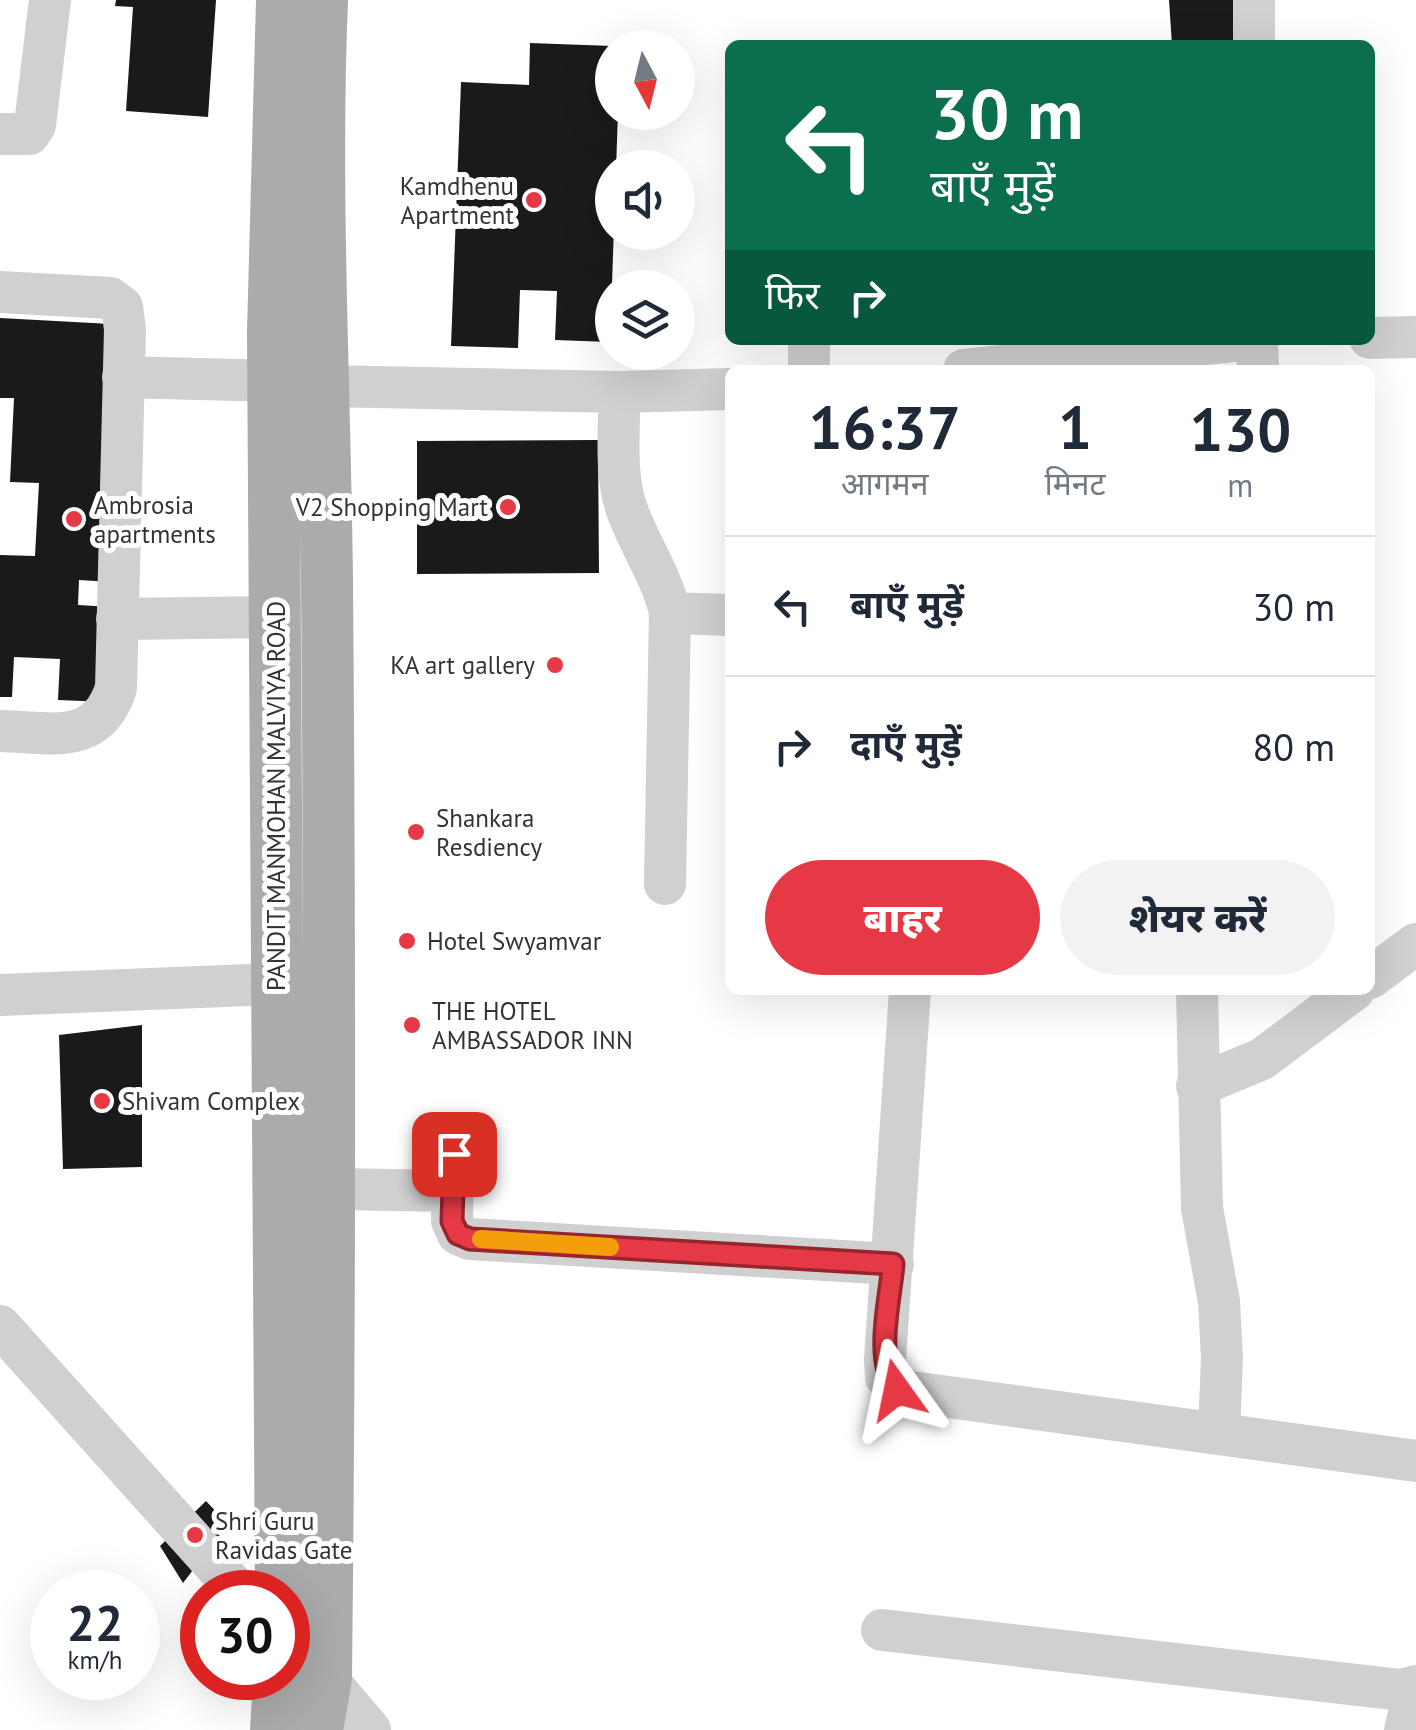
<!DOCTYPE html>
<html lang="hi">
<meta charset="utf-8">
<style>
:root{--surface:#fff;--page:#f2f2f3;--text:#1f2937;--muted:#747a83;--line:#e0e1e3;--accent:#e63946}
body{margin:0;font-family:"PT Sans","Noto Sans Devanagari",sans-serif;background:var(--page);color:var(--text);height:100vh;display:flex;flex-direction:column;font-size:38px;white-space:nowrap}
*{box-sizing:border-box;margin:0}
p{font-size:32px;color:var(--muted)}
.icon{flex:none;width:55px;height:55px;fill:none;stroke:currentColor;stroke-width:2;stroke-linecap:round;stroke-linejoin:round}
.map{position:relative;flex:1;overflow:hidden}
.drawer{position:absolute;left:725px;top:365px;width:650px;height:630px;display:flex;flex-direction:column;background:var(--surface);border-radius:15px;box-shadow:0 10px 40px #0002}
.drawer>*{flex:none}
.banner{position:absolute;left:725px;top:40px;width:650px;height:305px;border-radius:15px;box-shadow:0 10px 40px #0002;background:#0b6e4f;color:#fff;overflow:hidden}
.needle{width:65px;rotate:173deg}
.controls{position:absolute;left:595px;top:30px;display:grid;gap:20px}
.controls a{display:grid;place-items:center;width:100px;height:100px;border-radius:50%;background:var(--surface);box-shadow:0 10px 40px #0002;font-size:50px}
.speed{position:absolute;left:30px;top:1570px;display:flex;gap:20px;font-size:50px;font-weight:700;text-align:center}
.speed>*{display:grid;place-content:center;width:130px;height:130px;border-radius:50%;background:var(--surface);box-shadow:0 10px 40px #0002;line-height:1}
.speed small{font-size:25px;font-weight:400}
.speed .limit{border:15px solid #d22;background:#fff;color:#111}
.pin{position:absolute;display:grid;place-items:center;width:85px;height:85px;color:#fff;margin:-42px;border-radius:20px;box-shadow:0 5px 15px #0006}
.me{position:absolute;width:110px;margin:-55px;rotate:348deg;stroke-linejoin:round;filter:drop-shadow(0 0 8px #0008)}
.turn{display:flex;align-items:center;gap:35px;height:210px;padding:0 40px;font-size:45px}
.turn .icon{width:130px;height:130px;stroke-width:2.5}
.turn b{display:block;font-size:70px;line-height:85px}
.then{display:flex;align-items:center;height:95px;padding:0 40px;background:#0003;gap:20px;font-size:38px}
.eta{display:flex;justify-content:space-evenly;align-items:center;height:170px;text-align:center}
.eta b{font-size:60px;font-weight:800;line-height:70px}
.cta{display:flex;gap:20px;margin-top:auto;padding:20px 40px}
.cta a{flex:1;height:115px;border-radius:60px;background:var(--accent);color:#fff;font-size:40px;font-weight:800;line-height:115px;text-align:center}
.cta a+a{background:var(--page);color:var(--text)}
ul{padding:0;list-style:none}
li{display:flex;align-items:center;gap:30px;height:140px;padding:0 40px;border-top:2px solid var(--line)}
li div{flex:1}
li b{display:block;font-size:38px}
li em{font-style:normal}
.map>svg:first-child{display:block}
.building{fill:#1a1a1a}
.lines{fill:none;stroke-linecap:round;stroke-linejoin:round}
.minor{stroke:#d0d0d0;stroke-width:42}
.major{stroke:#ababab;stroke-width:52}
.route-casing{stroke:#96252e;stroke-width:25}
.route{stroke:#e63946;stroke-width:18}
.slow{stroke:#f59e0b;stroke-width:18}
.poi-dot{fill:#e63946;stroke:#fff;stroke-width:4}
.labels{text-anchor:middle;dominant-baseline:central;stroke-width:10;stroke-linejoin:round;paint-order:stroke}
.poi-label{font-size:25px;fill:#333;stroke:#fff;text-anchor:start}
.street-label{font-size:25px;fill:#333;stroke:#fff}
</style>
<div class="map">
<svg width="1416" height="1730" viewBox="0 0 1416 1730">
<rect width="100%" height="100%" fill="#fff"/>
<path class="building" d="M 116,0 L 216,0 L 208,117 L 126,111 L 133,7 L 115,6 Z
M 1169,0 L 1242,0 L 1244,45 L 1172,45 Z
M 530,43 L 612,46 L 612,112 L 618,112 L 610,342 L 555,340 L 557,291 L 520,290 L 518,348 L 451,346 L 461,82 L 529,85 Z
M 0,318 L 111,324 L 111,582 L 79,580 L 78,605 L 112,607 L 107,702 L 58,700 L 60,659 L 14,657 L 12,697 L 0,697 L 0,555 L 35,556 L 39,483 L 10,482 L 14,398 L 0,398 Z
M 598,440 L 599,573 L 417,574 L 417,441 Z
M 142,1025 L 142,1167 L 63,1169 L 59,1035 Z
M 206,1501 L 228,1524 L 183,1583 L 160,1546 Z"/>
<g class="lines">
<path class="minor" d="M 1254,0 L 1254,45
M 0,134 L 29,134 L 35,125 L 50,0
M 0,292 L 110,298 L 122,307 L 125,329 L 116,688 C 97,747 51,732 0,731
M 1370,338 L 1416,337
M 1257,340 L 1258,370
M 809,370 L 809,340
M 964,370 L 1242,340
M 123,377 L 274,381
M 326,386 L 619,392 L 730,389
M 619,392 C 620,431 614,474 627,510 C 640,546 662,576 670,613 L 665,884
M 670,613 L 730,615
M 117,619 L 275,617
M 1370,978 L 1416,944
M 910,990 L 885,1359 L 886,1377 L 897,1390 L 1416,1461
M 1197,990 L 1202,1208 L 1219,1302 L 1222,1358 L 1219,1433
M 0,995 L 276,984
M 1197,1086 L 1262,1059 L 1354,990
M 453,1155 L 452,1221 L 458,1234 L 470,1239 L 893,1264
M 331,1189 L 453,1191
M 0,1326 L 239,1592
M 882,1630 L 1401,1690 L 1416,1686
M 288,1645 L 326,1678 L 370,1730
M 1405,1730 L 1416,1686"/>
<path class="major" d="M 281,1592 L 273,332 L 282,0
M 276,1730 L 279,1678
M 317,1730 L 326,1678 C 330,1313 330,947 327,582 C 325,388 314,193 322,0"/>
</g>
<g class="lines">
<g class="route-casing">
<path id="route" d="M 454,1154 L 452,1221 L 458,1234 L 470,1239 L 893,1264 C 890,1301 874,1359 897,1390"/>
</g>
<use href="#route" class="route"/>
<path class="slow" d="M 481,1239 L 610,1247"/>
</g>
<g class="poi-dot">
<circle cx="534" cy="200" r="10"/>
<circle cx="508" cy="507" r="10"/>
<circle cx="74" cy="519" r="10"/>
<circle cx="555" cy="665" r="10"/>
<circle cx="416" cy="832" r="10"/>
<circle cx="407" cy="941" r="10"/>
<circle cx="412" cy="1025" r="10"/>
<circle cx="102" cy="1101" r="10"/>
<circle cx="195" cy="1535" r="10"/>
</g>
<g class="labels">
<g class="poi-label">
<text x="514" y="186" text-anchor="end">Kamdhenu<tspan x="514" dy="29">Apartment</tspan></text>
<text x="94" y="505">Ambrosia<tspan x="94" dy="29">apartments</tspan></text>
<text x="488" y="507" text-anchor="end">V2 Shopping Mart</text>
<text x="535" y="665" text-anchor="end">KA art gallery</text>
<text x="436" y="818">Shankara<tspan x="436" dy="29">Resdiency</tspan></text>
<text x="427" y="941">Hotel Swyamvar</text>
<text x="432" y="1011">THE HOTEL<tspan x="432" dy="29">AMBASSADOR INN</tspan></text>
<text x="122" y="1101">Shivam Complex</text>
<text x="215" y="1521">Shri Guru<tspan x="215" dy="29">Ravidas Gate</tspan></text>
</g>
<g class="street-label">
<text transform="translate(276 796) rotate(-90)">PANDIT MANMOHAN MALVIYA ROAD</text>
</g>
</g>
</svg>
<div class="controls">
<a><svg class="needle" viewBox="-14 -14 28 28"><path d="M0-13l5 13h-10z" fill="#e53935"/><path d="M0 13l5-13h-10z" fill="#747a83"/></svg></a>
<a><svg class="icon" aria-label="sound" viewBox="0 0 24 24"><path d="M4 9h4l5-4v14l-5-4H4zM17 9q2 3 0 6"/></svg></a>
<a><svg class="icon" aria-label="layers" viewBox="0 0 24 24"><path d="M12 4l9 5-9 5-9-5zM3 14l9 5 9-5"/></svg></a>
</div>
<div class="speed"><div>22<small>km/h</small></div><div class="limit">30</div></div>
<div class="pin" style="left:454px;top:1154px;background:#d93025"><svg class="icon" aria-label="arrive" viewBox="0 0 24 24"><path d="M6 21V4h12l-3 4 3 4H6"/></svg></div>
<svg class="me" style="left:897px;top:1390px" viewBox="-20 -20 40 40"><path d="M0-17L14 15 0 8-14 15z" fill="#e63946" stroke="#fff" stroke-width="4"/></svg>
<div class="banner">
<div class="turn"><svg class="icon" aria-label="left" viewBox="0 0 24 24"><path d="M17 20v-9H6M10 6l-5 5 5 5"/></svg><div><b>30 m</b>बाएँ मुड़ें</div></div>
<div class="then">फिर<svg class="icon" aria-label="right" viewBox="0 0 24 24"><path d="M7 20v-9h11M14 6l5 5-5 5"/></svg></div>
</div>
<section class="drawer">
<div class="eta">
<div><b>16:37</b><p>आगमन</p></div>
<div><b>1</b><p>मिनट</p></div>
<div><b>130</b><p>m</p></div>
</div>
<ul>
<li><svg class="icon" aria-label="left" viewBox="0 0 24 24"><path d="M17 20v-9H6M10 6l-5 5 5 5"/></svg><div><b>बाएँ मुड़ें</b></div><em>30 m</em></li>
<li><svg class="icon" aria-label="right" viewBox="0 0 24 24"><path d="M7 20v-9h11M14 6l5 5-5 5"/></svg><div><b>दाएँ मुड़ें</b></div><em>80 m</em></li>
</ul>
<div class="cta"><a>बाहर</a><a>शेयर करें</a></div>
</section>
</div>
